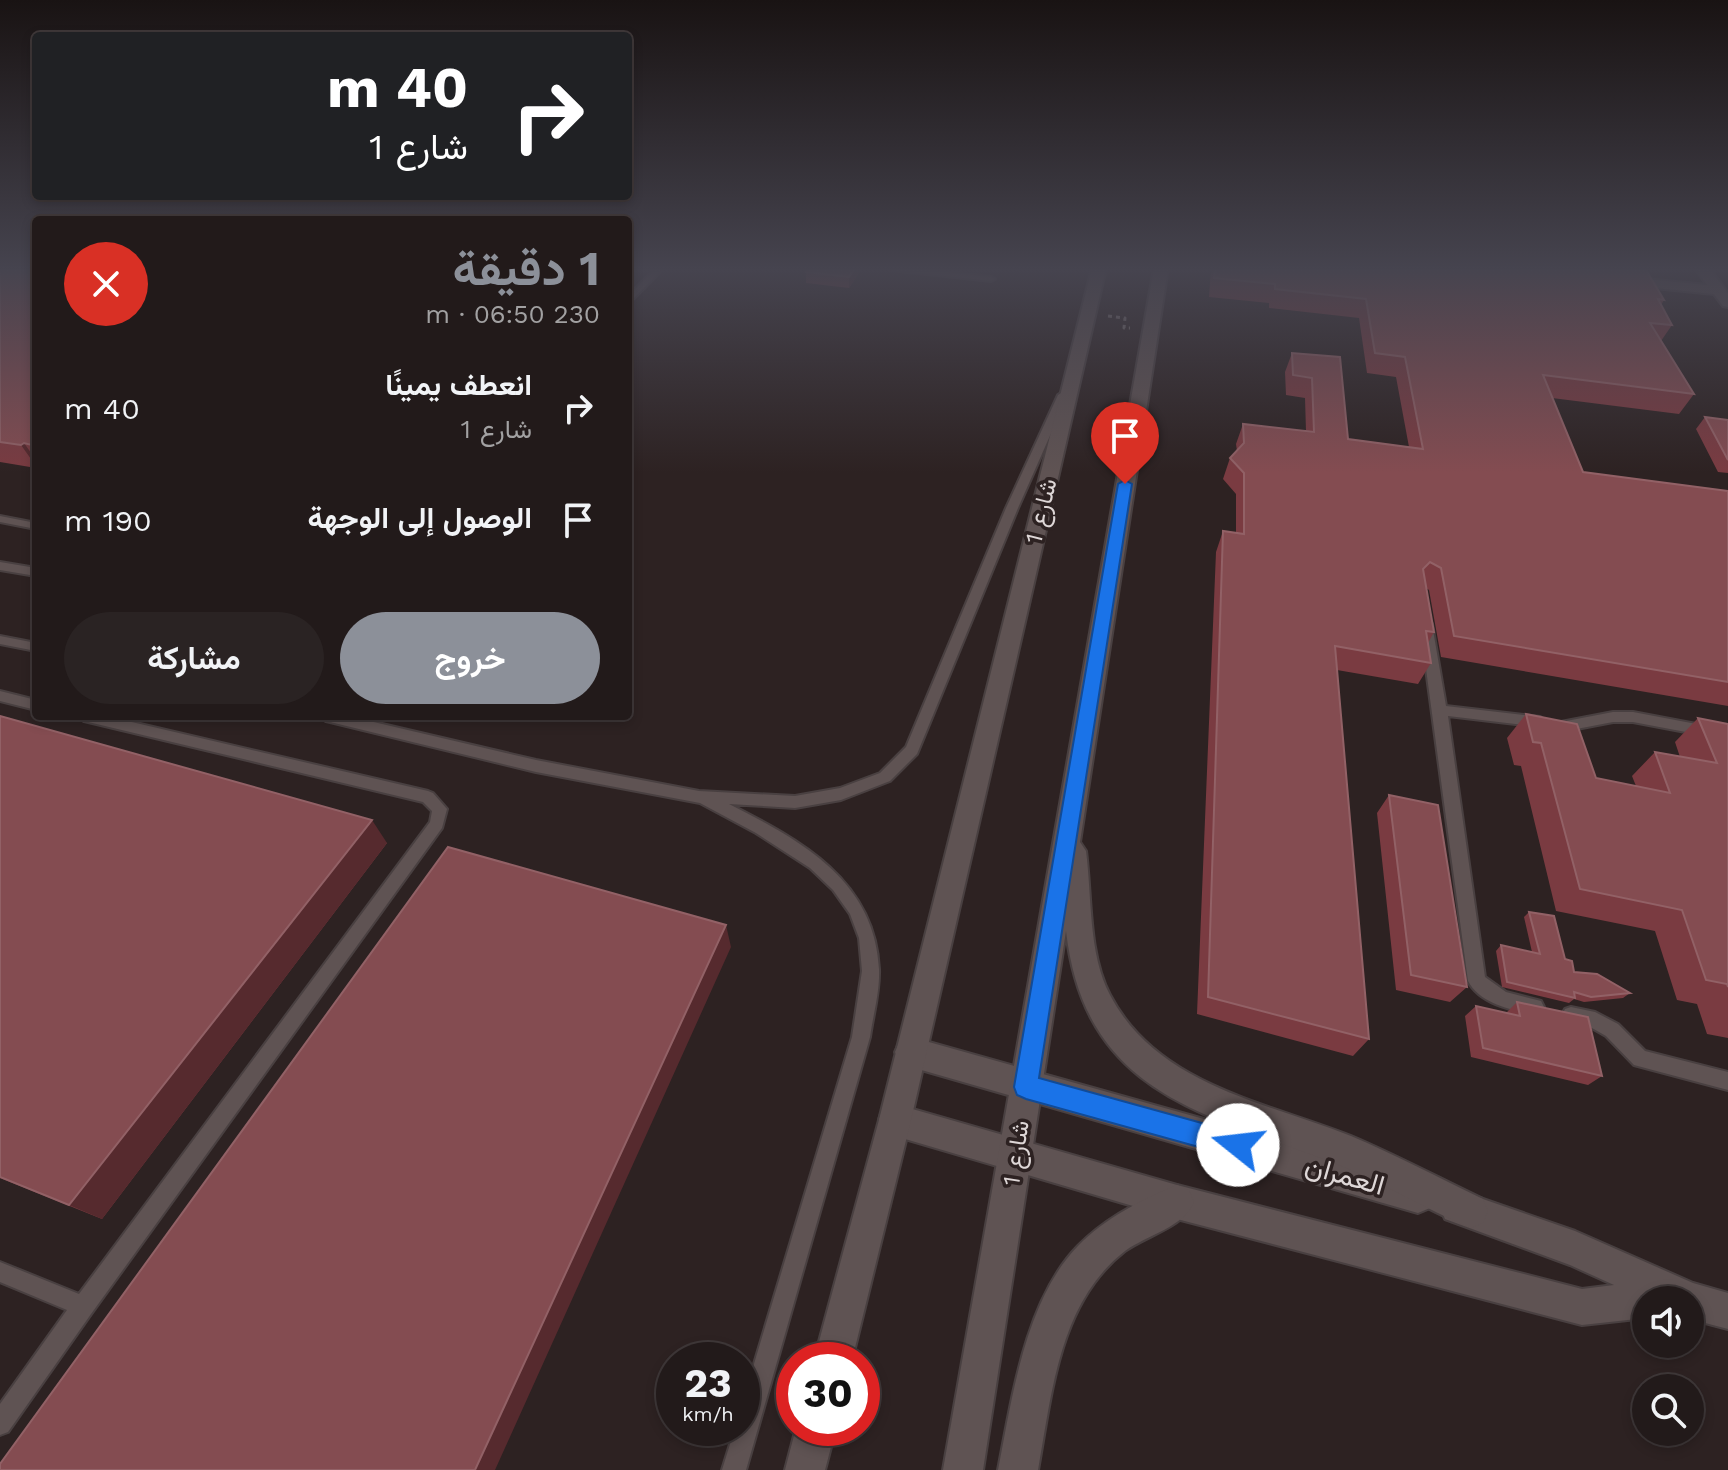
<!DOCTYPE html>
<html lang="ar">
<meta charset="utf-8">
<style>
:root{--surface:#221a1a;--page:#2a2323;--text:#f1f3f6;--muted:#a2a1a2;--line:#3f3839;--accent:#8c9099}
body{margin:0;font-family:"Work Sans",Vazirmatn,sans-serif;background:var(--page);color:var(--text);direction:rtl;height:100vh;display:flex;flex-direction:column;font-size:30px;white-space:nowrap}
*{box-sizing:border-box;margin:0}
p{font-size:26px;color:var(--muted)}
.icon{flex:none;width:44px;height:44px;fill:none;stroke:currentColor;stroke-width:2;stroke-linecap:round;stroke-linejoin:round}
.map{position:relative;flex:1;overflow:hidden;direction:ltr}
.drawer{position:absolute;left:32px;top:216px;width:600px;height:504px;display:flex;flex-direction:column;background:var(--surface);border-radius:8px;box-shadow:0 4px 12px #0003,0 0 0 2px var(--line);direction:rtl}
.drawer>*{flex:none}
.banner{position:absolute;left:32px;top:32px;width:600px;height:168px;border-radius:8px;box-shadow:0 4px 12px #0003,0 0 0 2px var(--line);direction:rtl;background:#202124;color:#fff;overflow:hidden}
.controls{position:absolute;left:1632px;top:1286px;display:grid;gap:16px}
.controls a{display:grid;place-items:center;width:72px;height:72px;border-radius:50%;background:var(--surface);box-shadow:0 4px 12px #0003,0 0 0 2px var(--line);font-size:40px}
.speed{position:absolute;left:656px;top:1342px;display:flex;gap:16px;font-size:40px;font-weight:700;text-align:center}
.speed>*{display:grid;place-content:center;width:104px;height:104px;border-radius:50%;background:var(--surface);box-shadow:0 4px 12px #0003,0 0 0 2px var(--line);line-height:1}
.speed small{font-size:20px;font-weight:400}
.speed .limit{border:12px solid #d22;background:#fff;color:#111}
.pin{position:absolute;display:grid;place-items:center;width:68px;height:68px;color:#fff;margin:-82px -34px;border-radius:50% 50% 50% 0;rotate:-45deg;box-shadow:0 0 8px #0007}
.pin .icon{rotate:45deg}
.me{position:absolute;width:88px;margin:-44px;rotate:286deg;stroke-linejoin:round;filter:drop-shadow(0 0 6px #0008)}
.turn{display:flex;align-items:center;gap:28px;height:168px;padding:0 32px;font-size:36px}
.turn .icon{width:104px;height:104px;stroke-width:2.5}
.turn b{display:block;font-size:56px;line-height:68px}
.round{display:grid;place-items:center;flex:none;width:84px;height:84px;border-radius:42px;background:var(--page)}
.headline{display:flex;align-items:center;justify-content:space-between;height:136px;padding:0 32px}
h1{font-size:48px;font-weight:700;line-height:60px;color:var(--accent)}
.button{display:flex;gap:16px;margin-top:auto;padding:16px 32px}
.button a{flex:1;height:92px;border-radius:48px;background:var(--accent);color:#fff;font-size:32px;font-weight:700;line-height:92px;text-align:center}
.button a+a{background:var(--page);color:var(--text)}
ul{padding:0;list-style:none}
li{display:flex;align-items:center;gap:24px;height:112px;padding:0 32px}
li div{flex:1}
li b{display:block;font-size:30px}
li em{font-style:normal}
.map>svg:first-child{display:block}
.lines{fill:none;stroke-linecap:round;stroke-linejoin:round}
.service-casing{stroke:#494041;stroke-width:4}
.minor-casing{stroke:#494041;stroke-width:4}
.tertiary-casing{stroke:#494041;stroke-width:4}
.path{stroke:#817878;stroke-width:3;stroke-dasharray:4 4;stroke-linecap:butt}
.service{fill:#5f5353;fill-rule:evenodd}
.minor{fill:#5f5353;fill-rule:evenodd}
.tertiary{fill:#5f5353;fill-rule:evenodd}
.wall{fill:#7a3b41}
.shaded-wall{fill:#562a2e}
.building{fill:#844c51;stroke:#926166;stroke-width:2}
.route{fill:#1a73e8;stroke:#114b97;stroke-width:2}
.labels{text-anchor:middle;dominant-baseline:central;stroke-width:7;stroke-linejoin:round;paint-order:stroke}
.street-label{font-size:24px;fill:#ded7d7;stroke:#2d2222}
.near-street-label{font-size:28px;fill:#ded7d7;stroke:#2d2222}
</style>
<div class="map">
<svg width="1728" height="1470" viewBox="0 0 1728 1470">
<rect width="100%" height="100%" fill="#2d2222"/>
<g class="lines">
<g class="service-casing">
<path id="service" d="M 652,268 L 660,268 L 660,272 L 628,304 L 628,296 L 652,272 Z
M 887,268 L 909,268 L 991,277 L 995,279 L 991,281 L 891,270 Z
M 1063,392 L 1068,395 L 1018,508 L 917,754 L 890,781 L 841,800 L 795,808 L 729,804 C 800,840 875,880 879,969 C 880,992 873,1015 870,1037 L 746,1470 L 722,1470 L 735,1428 L 742,1428 L 742,1404 L 852,1037 L 862,971 L 859,938 L 850,914 L 833,890 L 810,868 L 756,833 L 700,803 L 536,772 L 326,721 L 319,716 L 348,716 L 536,760 L 699,791 L 795,796 L 840,788 L 880,773 L 906,747 L 1006,508 L 1058,395 Z
M 0,516 L 36,523 L 36,529 L 0,522 Z
M 0,562 L 36,568 L 36,576 L 0,570 Z
M 1426,620 L 1432,624 L 1446,706 L 1540,717 L 1547,722 L 1540,727 L 1448,716 L 1485,977 L 1506,992 L 1541,1001 L 1544,1007 L 1541,1013 L 1535,1015 C 1512,1010 1480,1004 1468,981 L 1420,624 Z
M 0,636 L 36,643 L 36,651 L 0,644 Z
M 0,691 L 36,700 L 36,710 L 0,701 Z
M 1613,712 L 1633,712 L 1728,730 L 1728,740 L 1633,722 L 1613,722 L 1561,732 L 1554,727 L 1561,722 Z
M 77,716 L 106,716 L 428,791 L 433,793 L 447,809 L 442,828 L 91,1314 L 8,1432 L 0,1435 L 0,1404 L 67,1310 L 0,1282 L 0,1262 L 79,1294 L 430,822 L 432,811 L 423,802 L 84,721 Z
M 1571,1007 L 1595,1012 L 1618,1024 L 1645,1051 L 1728,1072 L 1728,1090 L 1634,1065 L 1606,1036 L 1592,1028 L 1565,1021 L 1562,1015 L 1565,1009 Z"/>
</g>
<g class="minor-casing">
<path id="minor" d="M 1695,268 L 1709,268 L 1728,293 L 1728,307 L 1723,306 L 1714,294 L 1625,285 L 1618,281 L 1625,277 L 1707,285 Z
M 911,1037 L 1418,1179 L 1430,1184 L 1435,1196 L 1430,1208 L 1418,1213 L 911,1067 L 900,1063 L 895,1052 L 900,1041 Z
M 895,1104 L 1177,1185 L 1582,1289 L 1614,1285 L 1570,1265 L 1445,1219 L 1440,1207 L 1445,1195 L 1457,1190 L 1575,1231 L 1693,1283 L 1728,1293 L 1728,1329 L 1690,1319 L 1690,1300 L 1646,1300 L 1646,1318 L 1582,1325 L 1177,1219 L 895,1136 L 883,1132 L 879,1120 L 883,1108 Z"/>
</g>
<g class="tertiary-casing">
<path id="tertiary" d="M 1092,268 L 1106,268 L 911,1120 L 852,1360 L 814,1360 L 879,1120 Z
M 1154,268 L 1168,268 L 1080,842 L 1086,851 C 1092,897 1088,953 1110,995 C 1157,1085 1265,1102 1351,1136 C 1396,1155 1439,1178 1483,1199 L 1488,1211 L 1483,1223 L 1471,1228 C 1424,1209 1381,1181 1334,1163 C 1204,1113 1085,1095 1066,931 L 983,1470 L 943,1470 Z
M 1177,1185 L 1189,1190 L 1194,1202 C 1184,1227 1147,1235 1125,1251 C 1059,1302 1052,1393 1038,1470 L 998,1470 C 1012,1399 1025,1300 1078,1246 C 1104,1219 1142,1199 1177,1185 Z
M 796,1428 L 836,1428 L 825,1470 L 785,1470 Z"/>
</g>
<path class="path" d="M 1108,316 L 1125,318 L 1124,328 L 1130,328"/>
<use href="#service" class="service"/>
<use href="#minor" class="minor"/>
<use href="#tertiary" class="tertiary"/>
</g>
<path class="wall" d="M 0,268 L 36,268 L 36,468 L 0,462 Z
M 862,268 L 849,288 L 806,283 L 806,272 Z
M 1211,268 L 1630,268 L 1630,269 L 1664,300 L 1661,305 L 1672,325 L 1661,341 L 1694,394 L 1679,414 L 1552,398 L 1583,472 L 1728,491 L 1728,706 L 1441,657 L 1429,590 L 1426,588 L 1434,632 L 1428,643 L 1431,663 L 1418,684 L 1337,670 L 1369,1039 L 1353,1056 L 1197,1014 L 1216,552 L 1223,531 L 1236,533 L 1236,494 L 1223,479 L 1230,458 L 1237,451 L 1236,444 L 1243,424 L 1306,431 L 1305,398 L 1286,395 L 1285,372 L 1292,353 L 1340,357 L 1348,439 L 1409,447 L 1396,377 L 1367,373 L 1359,318 L 1269,308 L 1269,303 L 1209,297 Z
M 1705,417 L 1728,420 L 1728,473 L 1718,472 L 1696,429 Z
M 1526,714 L 1596,778 L 1636,786 L 1632,776 L 1655,752 L 1680,757 L 1675,742 L 1698,718 L 1728,724 L 1728,1038 L 1707,1034 L 1697,1004 L 1677,1000 L 1655,931 L 1556,911 L 1521,766 L 1514,765 L 1507,738 Z
M 0,716 L 387,843 L 102,1219 L 0,1178 Z
M 1389,795 L 1467,987 L 1450,1002 L 1396,990 L 1377,813 Z
M 1529,912 L 1574,972 L 1630,993 L 1623,998 L 1584,1002 L 1574,999 L 1569,1003 L 1502,987 L 1496,951 L 1501,945 L 1532,952 L 1524,917 Z
M 1517,1002 L 1602,1076 L 1588,1085 L 1471,1057 L 1465,1016 L 1476,1006 L 1506,1013 Z"/>
<path class="shaded-wall" d="M 855,268 L 862,268 L 849,288 L 849,277 Z
M 24,443 L 36,460 L 36,466 L 21,445 Z
M 372,820 L 387,843 L 102,1219 L 69,1205 Z
M 726,925 L 731,947 L 495,1470 L 475,1470 Z"/>
<path class="building" d="M 0,268 L 36,268 L 36,446 L 24,443 L 21,445 L 0,442 Z
M 809,268 L 855,268 L 849,277 L 806,272 Z
M 1215,268 L 1617,268 L 1646,270 L 1664,300 L 1658,299 L 1672,325 L 1650,323 L 1694,394 L 1543,375 L 1583,472 L 1728,491 L 1728,682 L 1454,636 L 1441,568 L 1430,562 L 1423,569 L 1434,632 L 1426,631 L 1431,663 L 1335,646 L 1369,1039 L 1208,997 L 1223,531 L 1244,534 L 1244,473 L 1230,458 L 1244,443 L 1243,424 L 1314,432 L 1312,378 L 1293,375 L 1292,353 L 1340,357 L 1348,439 L 1423,449 L 1405,357 L 1375,353 L 1366,299 L 1275,289 L 1275,284 L 1214,278 Z
M 1705,417 L 1728,420 L 1728,460 Z
M 1526,714 L 1577,724 L 1596,778 L 1670,793 L 1655,752 L 1717,763 L 1698,718 L 1728,724 L 1728,987 L 1727,984 L 1706,980 L 1682,910 L 1580,889 L 1541,743 L 1533,742 Z
M 0,716 L 372,820 L 69,1205 L 0,1177 Z
M 1389,795 L 1438,805 L 1467,987 L 1411,975 Z
M 448,847 L 726,925 L 475,1470 L 0,1470 L 0,1464 Z
M 1529,912 L 1554,916 L 1565,959 L 1572,961 L 1574,972 L 1597,974 L 1630,993 L 1591,997 L 1574,992 L 1575,998 L 1507,982 L 1501,945 L 1540,954 Z
M 1517,1002 L 1588,1017 L 1602,1076 L 1483,1048 L 1476,1006 L 1520,1016 Z"/>
<linearGradient id="sky" x2="0" y2="1"><stop stop-color="#191313"/><stop offset="0.57" stop-color="#46444f"/><stop offset="1" stop-color="#46444f" stop-opacity="0"/></linearGradient>
<rect width="1728" height="473" fill="url(#sky)"/>
<path class="route" d="M 1125,480 L 1132,484 L 1039,1078 L 1238,1133 L 1247,1136 L 1251,1145 L 1247,1154 L 1238,1158 L 1026,1099 L 1017,1095 L 1014,1087 L 1118,484 Z"/>
<g class="labels">
<g class="street-label">
<text transform="translate(1041 511) rotate(-76)">شارع 1</text>
<text transform="translate(1016 1153) rotate(-81)">شارع 1</text>
</g>
<g class="near-street-label">
<text transform="translate(1345 1175) rotate(16)">العمران</text>
</g>
</g>
</svg>
<div class="controls">
<a><svg class="icon" aria-label="sound" viewBox="0 0 24 24"><path d="M4 9h4l5-4v14l-5-4H4zM17 9q2 3 0 6"/></svg></a>
<a><svg class="icon" aria-label="search" viewBox="0 0 24 24"><circle cx="10" cy="10" r="6"/><path d="M15 15l6 6"/></svg></a>
</div>
<div class="speed"><div>23<small>km/h</small></div><div class="limit">30</div></div>
<div class="pin" style="left:1125px;top:484px;background:#d93025"><svg class="icon" aria-label="arrive" viewBox="0 0 24 24"><path d="M6 21V4h12l-3 4 3 4H6"/></svg></div>
<svg class="me" style="left:1238px;top:1145px" viewBox="-20 -20 40 40"><circle r="19" fill="#fff"/><path d="M0-13L10 11 0 6-10 11z" fill="#1a73e8"/></svg>
<div class="banner">
<div class="turn"><svg class="icon" aria-label="right" viewBox="0 0 24 24"><path d="M7 20v-9h11M14 6l5 5-5 5"/></svg><div><b>40 m</b>شارع 1</div></div>
</div>
<section class="drawer">
<div class="headline"><div><h1>1 دقيقة</h1><p>230 m · 06:50</p></div><a class="round" style="background:#d93025;color:#fff"><svg class="icon" aria-label="close" viewBox="0 0 24 24"><path d="M6 6l12 12M18 6L6 18"/></svg></a></div>
<ul>
<li><svg class="icon" aria-label="right" viewBox="0 0 24 24"><path d="M7 20v-9h11M14 6l5 5-5 5"/></svg><div><b>انعطف يمينًا</b><p>شارع 1</p></div><em>40 m</em></li>
<li><svg class="icon" aria-label="arrive" viewBox="0 0 24 24"><path d="M6 21V4h12l-3 4 3 4H6"/></svg><div><b>الوصول إلى الوجهة</b></div><em>190 m</em></li>
</ul>
<div class="button"><a>خروج</a><a>مشاركة</a></div>
</section>
</div>
